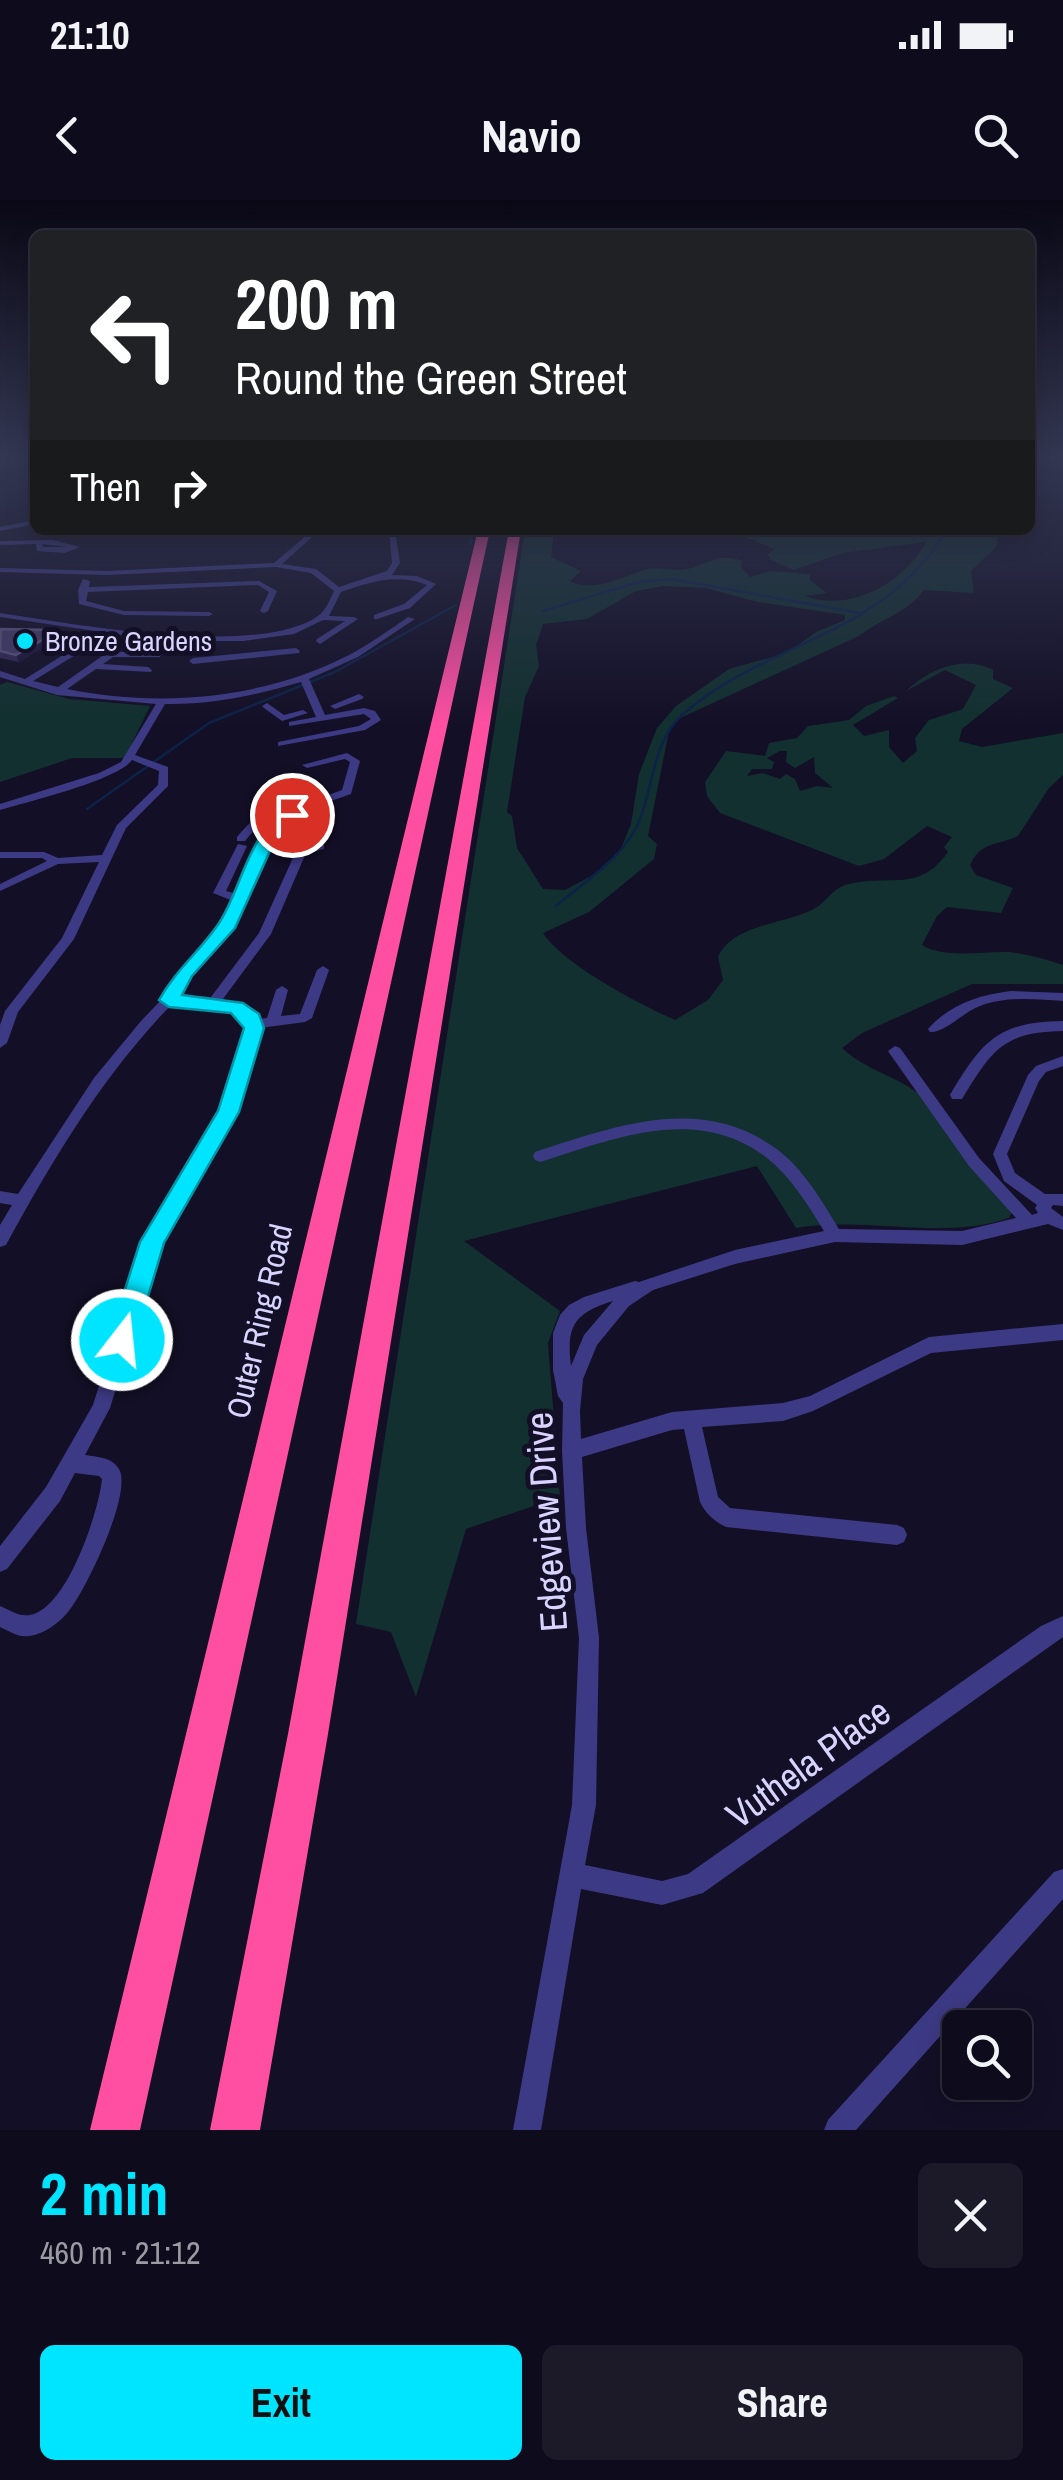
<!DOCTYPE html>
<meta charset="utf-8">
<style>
:root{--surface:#0e0b1c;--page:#1c1929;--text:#f1f3f6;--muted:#9b9ba3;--line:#2e2b3b;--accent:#00e5ff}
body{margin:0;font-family:"Archivo Narrow",sans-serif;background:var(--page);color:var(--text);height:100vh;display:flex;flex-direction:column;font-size:38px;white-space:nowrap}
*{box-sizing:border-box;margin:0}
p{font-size:32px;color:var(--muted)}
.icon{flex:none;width:55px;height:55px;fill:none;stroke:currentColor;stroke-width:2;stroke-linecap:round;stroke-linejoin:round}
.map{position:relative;height:1930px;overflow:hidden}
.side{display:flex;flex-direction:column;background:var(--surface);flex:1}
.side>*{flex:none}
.top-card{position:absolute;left:30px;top:30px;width:1005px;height:305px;border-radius:15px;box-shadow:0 5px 25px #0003,0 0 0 2px var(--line);background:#202124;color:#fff;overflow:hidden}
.buttons{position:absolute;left:942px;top:1810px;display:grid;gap:20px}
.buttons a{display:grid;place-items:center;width:90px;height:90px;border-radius:15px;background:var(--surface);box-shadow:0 5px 25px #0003,0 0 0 2px var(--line);font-size:50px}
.pin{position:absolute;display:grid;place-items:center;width:85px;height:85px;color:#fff;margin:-42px;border:5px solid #fff;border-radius:50%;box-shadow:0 2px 10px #0007}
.me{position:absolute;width:110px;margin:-55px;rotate:16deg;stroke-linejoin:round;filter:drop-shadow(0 0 8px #0008)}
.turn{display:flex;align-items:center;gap:35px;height:210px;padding:0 40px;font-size:45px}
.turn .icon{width:130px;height:130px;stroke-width:2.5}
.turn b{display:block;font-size:70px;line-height:85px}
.then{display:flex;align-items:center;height:95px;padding:0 40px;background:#0003;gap:20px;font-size:38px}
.round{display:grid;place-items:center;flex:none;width:105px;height:105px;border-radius:15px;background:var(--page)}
.summary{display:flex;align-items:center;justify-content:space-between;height:170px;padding:0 40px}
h1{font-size:60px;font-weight:700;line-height:75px;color:var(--accent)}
.primary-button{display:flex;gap:20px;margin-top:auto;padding:20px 40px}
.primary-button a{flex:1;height:115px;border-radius:15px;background:var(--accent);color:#111;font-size:40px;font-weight:700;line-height:115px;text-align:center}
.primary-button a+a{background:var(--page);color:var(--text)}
.status{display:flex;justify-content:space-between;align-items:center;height:70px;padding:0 50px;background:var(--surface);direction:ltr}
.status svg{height:28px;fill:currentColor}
header{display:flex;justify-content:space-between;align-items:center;height:130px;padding:0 40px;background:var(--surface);font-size:45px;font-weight:700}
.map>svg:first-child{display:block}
.green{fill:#12302f;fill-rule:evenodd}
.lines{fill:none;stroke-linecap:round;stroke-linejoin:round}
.stream{stroke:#0c2248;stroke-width:2.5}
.street{fill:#3d3a85;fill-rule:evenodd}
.highway{fill:#ff4fa3;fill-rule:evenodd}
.wall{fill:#312854}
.shaded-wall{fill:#1d163a}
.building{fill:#433a66;stroke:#5a527e;stroke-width:2.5}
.route{fill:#00e5ff;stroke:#0095a6;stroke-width:2.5}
.poi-dot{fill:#00e5ff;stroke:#130f26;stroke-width:4}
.labels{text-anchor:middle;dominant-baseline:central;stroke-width:10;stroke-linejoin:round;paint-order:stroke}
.far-poi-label{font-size:28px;fill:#d9d4ff;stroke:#130f26;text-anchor:start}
.street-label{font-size:32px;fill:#d9d4ff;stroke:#130f26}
.near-street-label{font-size:38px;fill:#d9d4ff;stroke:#130f26}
</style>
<div class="status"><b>21:10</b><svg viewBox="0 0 49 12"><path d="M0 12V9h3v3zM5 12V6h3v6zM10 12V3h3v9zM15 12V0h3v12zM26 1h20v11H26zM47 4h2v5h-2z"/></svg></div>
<header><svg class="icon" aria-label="back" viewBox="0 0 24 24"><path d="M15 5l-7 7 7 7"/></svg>Navio<svg class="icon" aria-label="search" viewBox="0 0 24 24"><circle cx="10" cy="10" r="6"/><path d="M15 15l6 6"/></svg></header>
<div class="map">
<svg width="1063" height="1930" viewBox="0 0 1063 1930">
<rect width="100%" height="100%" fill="#130f26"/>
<path class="green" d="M 525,330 L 554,330 L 551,357 L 581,371 L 570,381 C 592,393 622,377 644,370 C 659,365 676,373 691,368 C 712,361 720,353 743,361 L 741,367 L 750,377 L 770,371 L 810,374 L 810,380 L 827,393 L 805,396 C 850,413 904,383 926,342 L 843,353 L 794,370 L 771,360 L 768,354 L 775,349 L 727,330 L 1000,330 L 996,347 L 971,371 L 974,393 L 924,390 C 906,414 882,418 859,436 L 676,520 L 669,531 L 648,636 L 657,644 L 654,659 L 589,712 L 543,733 C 563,764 639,804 675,820 L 708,800 L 723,780 L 718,757 C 732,725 783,724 812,710 C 828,702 831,688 849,684 C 891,674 919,693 948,652 L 944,647 L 952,637 L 927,626 L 884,659 L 859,666 L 720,613 L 707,596 L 705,582 L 726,551 L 765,556 L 769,543 L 797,538 L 808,526 L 849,520 L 866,506 L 894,496 L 898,498 L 853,525 L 864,536 L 889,530 L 889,547 L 903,563 L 917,551 L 915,538 L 929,520 L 963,509 L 976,485 L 945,470 L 906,491 C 928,470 963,454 993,470 L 993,479 L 1013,488 L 962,529 L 959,541 L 982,547 L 1063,533 L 1063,575 L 1049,588 L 1018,636 C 997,646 981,641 970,665 L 976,675 L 1013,688 L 1001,713 L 947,707 L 937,716 L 922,745 C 944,759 983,751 1009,752 C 1026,754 1046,759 1063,765 L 1063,784 L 972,784 L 862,833 L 842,848 C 866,871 899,876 924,898 L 1012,1012 L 1009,1018 C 942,1041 868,1016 796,1028 L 757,966 L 464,1041 L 560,1111 L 548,1143 L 560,1297 L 466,1329 L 416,1497 L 391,1432 L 356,1424 ZM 664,386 L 706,388 L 758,402 L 845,415 L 845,420 L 816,432 L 787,453 L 729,469 L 676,506 L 657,528 L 639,574 L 631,624 L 620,651 L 593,675 L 565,690 L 543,689 L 517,648 L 512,616 L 507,612 L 525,497 L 539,466 L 536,445 L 543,424 L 587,419 L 636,391 ZM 780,551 L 787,551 L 786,562 L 795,568 L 814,557 L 815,573 L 833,588 L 817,586 L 800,591 L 795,579 L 786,574 L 780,579 L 763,573 L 747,576 L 752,569 L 772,569 L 774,562 L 767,558 Z
M 7,482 L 69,499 L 150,506 L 125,558 L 72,558 L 0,582 L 0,485 Z"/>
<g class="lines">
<path class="stream" d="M 1030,273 L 1063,281
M 470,344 L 473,330
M 543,411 L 639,382 L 671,379 L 860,413
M 87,609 L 209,523 L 335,472 L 456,405
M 556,706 C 584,682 620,660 637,626 C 654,590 651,543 682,515 C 767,440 885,437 946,330"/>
<path class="street" d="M 0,255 L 20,255 L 0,258 Z
M 31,255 L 35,255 L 35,260 L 33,259 Z
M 35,320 L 35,324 L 0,331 L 0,327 Z
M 120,330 L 195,330 L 192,332 L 123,332 Z
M 313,330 L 320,330 L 282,364 L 316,369 L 339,387 L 387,371 L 392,363 L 389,330 L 395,330 L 400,363 L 392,375 L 417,376 L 436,384 L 410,408 L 377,419 L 374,419 L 374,415 L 404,404 L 427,385 C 397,373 370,382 341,392 L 329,416 L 354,417 L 358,419 L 320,444 L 316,441 L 317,439 L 345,421 L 323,420 L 294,434 L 243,441 L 187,441 L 129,436 L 0,417 L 0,413 C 72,424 259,458 318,416 C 326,411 330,399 334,391 L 311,373 L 276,367 L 107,375 L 0,372 L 0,368 L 107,371 L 274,363 Z
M 53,340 L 80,347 L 65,353 L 37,351 L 36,344 L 0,345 L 0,341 ZM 42,344 L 68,347 L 43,347 Z
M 83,379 L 90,381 L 89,387 L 259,381 L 277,391 L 268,411 L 264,413 L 260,411 L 269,392 L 258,385 L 88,392 L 86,401 L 124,411 L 209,412 L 213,414 L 209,416 L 124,415 L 79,404 L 78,390 Z
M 408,417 L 415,419 L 358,457 L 309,479 L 325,515 L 364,508 L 375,511 L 381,520 L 365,530 L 278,546 L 278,542 L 359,526 L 371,519 L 364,514 L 289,526 L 289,522 L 316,517 L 301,482 C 257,495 211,505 165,504 L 135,555 L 168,567 L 168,586 L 126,628 L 74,739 L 18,812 L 7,843 L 0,848 L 0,825 L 5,811 L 62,738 L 99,662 L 58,664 L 0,691 L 0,684 L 47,661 L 42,658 L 0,658 L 0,652 L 44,652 L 58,658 L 102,655 L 117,625 L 158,585 L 159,571 L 132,560 C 118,580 27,602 0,610 L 0,604 L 99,573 L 121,562 L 156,504 L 57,495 L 0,477 L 0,471 L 25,479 L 71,450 L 77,450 L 77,454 L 33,481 L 58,487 L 108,452 L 157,452 L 161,455 L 160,457 L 113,457 L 103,464 L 148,467 L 152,470 L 151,472 L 96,469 L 67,489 C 161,508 263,499 349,455 C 370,444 389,430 408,417 Z
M 296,448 L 300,451 L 299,453 L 193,464 L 189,461 L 193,458 Z
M 359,494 L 364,497 L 362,499 L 335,509 L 330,506 Z
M 267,503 L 284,515 L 303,510 L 308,513 L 282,521 L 264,508 L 262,506 Z
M 347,553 L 360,561 L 351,594 L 311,608 L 278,634 L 232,728 L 189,775 L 178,795 L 211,797 L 259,733 L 297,649 L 324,645 L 324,649 L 306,653 L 271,734 L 223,799 L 246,808 L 257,819 L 267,818 L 276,790 L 282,786 L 288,790 L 281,816 L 300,814 L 317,770 L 323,766 L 329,770 L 312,818 L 305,822 L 260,828 L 226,932 L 160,1044 L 110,1208 L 85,1255 C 97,1257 112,1257 119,1269 C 133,1293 85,1392 68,1412 C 58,1424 44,1434 29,1436 C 19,1438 9,1431 0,1427 L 0,1406 C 10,1410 19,1417 30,1415 C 67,1409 99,1311 102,1279 L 99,1276 L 75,1273 L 60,1301 L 7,1369 L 0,1372 L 0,1346 L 46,1287 L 93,1205 L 144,1042 L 212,931 L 247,829 C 236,801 198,803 172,804 C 103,875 53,959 6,1045 L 0,1047 L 0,1025 L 12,1005 L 0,1003 L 0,991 L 18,994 L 94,878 L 141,821 L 164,797 L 180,770 L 221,726 L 233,701 L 213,693 L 238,644 L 247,646 L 226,691 L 237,694 L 269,630 L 299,606 C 275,608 260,623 245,641 L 237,641 L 237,637 C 250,622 263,607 283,602 C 295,599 304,602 314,595 L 323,597 L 342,590 L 350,562 L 345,559 L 307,568 L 302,565 Z
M 1011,791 L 1063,793 L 1063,801 C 1036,799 1006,796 980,806 C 963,812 945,833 930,832 L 928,829 C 950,804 979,795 1011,791 Z
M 1063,821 L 1063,831 C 1003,832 992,850 962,899 L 952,899 L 950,895 C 982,841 998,822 1063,821 Z
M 895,846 L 900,848 L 979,958 L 1032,1015 L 1038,1013 L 1035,1008 L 1037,1005 L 1004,981 L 993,954 L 1028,875 L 1036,866 L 1063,856 L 1063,866 L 1046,872 L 1039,881 L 1007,954 L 1015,973 L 1045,994 L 1063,994 L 1063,1006 L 1053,1005 L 1051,1008 L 1063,1017 L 1063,1030 L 1048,1024 L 962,1045 L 835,1042 L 735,1064 L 653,1090 L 629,1106 L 597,1145 L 583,1179 L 580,1211 L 581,1239 L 672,1212 L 783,1203 L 810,1196 L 929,1137 L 1063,1124 L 1063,1140 L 931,1153 L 813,1211 L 783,1221 L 702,1227 L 718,1297 L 730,1308 L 897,1325 L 904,1328 L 907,1335 L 904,1342 L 897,1345 L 726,1327 C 715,1322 705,1313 700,1302 L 684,1229 L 672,1230 L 582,1257 L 586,1328 L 599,1438 L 596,1605 L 585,1665 L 662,1681 L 688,1674 L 1041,1426 L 1063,1416 L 1063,1437 L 703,1693 L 662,1705 L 581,1689 L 541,1930 L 513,1930 L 572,1605 L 579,1438 L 566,1328 L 562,1251 L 563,1203 L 558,1196 L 553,1170 L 553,1133 L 560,1115 L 569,1105 L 584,1097 L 635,1081 L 639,1082 L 735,1050 L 824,1031 C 808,1005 791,977 767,958 C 698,904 615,938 540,962 L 535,960 L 533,956 L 535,952 C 616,926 702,893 778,950 C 804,970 822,1001 839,1029 L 962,1031 L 1016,1018 L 969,966 L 890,854 L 888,851 ZM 613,1101 L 584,1135 L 571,1166 C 566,1126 574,1113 613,1101 Z
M 1063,1669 L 1063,1699 L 856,1930 L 824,1930 L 828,1920 L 1054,1672 Z"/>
<path class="highway" d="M 478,330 L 490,330 L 140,1930 L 90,1930 Z
M 509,330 L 521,330 L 328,1534 L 260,1930 L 210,1930 L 288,1534 Z"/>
</g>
<path class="wall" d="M 0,430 L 54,437 L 46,446 L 19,462 L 0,458 Z"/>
<path class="shaded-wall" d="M 52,430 L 54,437 L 46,446 L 19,462 L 16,455 Z"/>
<path class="building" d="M 1,429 L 52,430 L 44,439 L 16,455 L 0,451 Z"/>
<linearGradient id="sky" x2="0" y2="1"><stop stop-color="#0a0815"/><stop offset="0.49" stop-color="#333752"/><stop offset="1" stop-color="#333752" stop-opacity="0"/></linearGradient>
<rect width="1063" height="525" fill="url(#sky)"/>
<path class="route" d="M 292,610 L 300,615 L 274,642 L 235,728 L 192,776 L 182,795 L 243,803 L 259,814 L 264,828 L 239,912 L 164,1043 L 135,1140 L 131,1148 L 122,1152 L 113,1148 L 109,1140 L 140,1042 L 218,911 L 244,828 L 231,813 L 169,807 L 159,800 C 175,771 198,753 217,726 C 242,692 247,628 292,610 Z"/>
<circle class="poi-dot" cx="25" cy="441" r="10"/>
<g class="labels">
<g class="far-poi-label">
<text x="45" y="441">Bronze Gardens</text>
</g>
<g class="street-label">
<text transform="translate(259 1121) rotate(-77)">Outer Ring Road</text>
</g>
<g class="near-street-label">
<text transform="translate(546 1322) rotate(-94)">Edgeview Drive</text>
<text transform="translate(808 1563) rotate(-36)">Vuthela Place</text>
</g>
</g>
</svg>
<div class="buttons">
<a><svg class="icon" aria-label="search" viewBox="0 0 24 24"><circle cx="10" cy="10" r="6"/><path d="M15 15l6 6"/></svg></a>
</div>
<div class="pin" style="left:292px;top:615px;background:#d93025"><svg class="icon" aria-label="arrive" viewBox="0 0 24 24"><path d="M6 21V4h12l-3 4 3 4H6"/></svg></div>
<svg class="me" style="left:122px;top:1140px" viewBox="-20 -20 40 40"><circle r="17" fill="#00e5ff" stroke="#fff" stroke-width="3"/><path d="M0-11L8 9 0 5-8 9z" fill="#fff"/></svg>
<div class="top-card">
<div class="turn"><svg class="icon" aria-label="left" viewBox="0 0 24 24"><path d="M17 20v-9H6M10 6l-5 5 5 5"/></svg><div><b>200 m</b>Round the Green Street</div></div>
<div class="then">Then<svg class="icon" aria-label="right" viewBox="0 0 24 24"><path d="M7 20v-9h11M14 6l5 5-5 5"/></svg></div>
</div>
</div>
<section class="side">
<div class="summary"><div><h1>2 min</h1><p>460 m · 21:12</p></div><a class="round"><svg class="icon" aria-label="close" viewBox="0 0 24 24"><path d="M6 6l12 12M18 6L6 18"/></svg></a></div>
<div class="primary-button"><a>Exit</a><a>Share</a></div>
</section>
